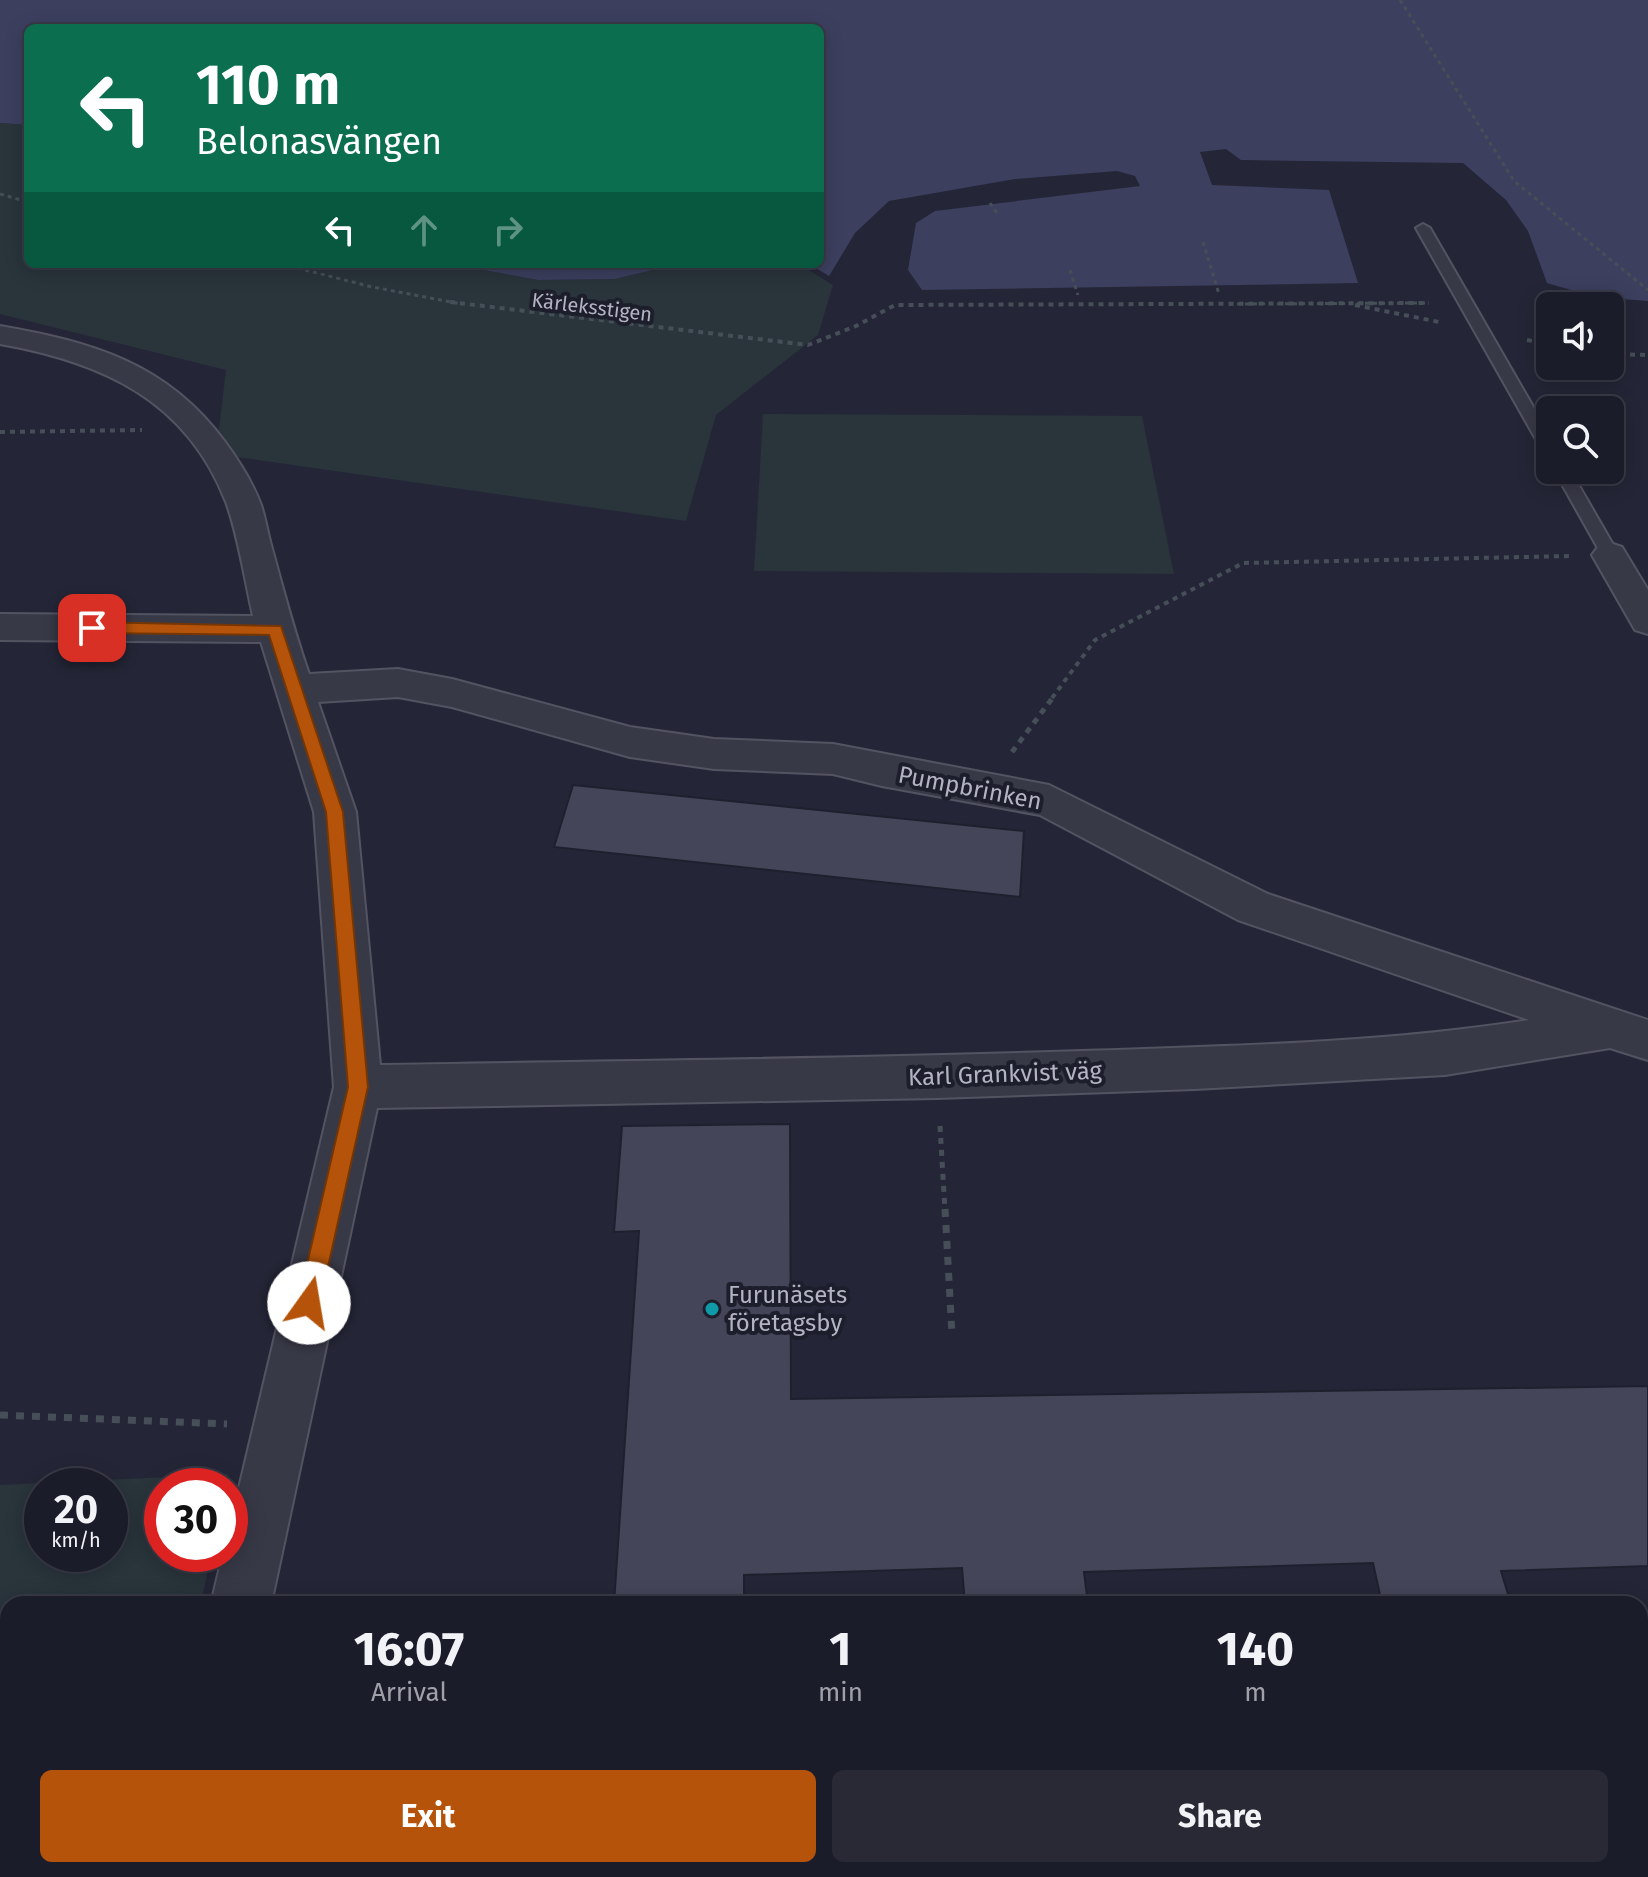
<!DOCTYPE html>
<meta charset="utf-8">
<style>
:root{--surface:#1b1c29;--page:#282935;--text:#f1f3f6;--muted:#a0a1a8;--line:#393a46;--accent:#b45309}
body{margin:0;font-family:"Fira Sans",sans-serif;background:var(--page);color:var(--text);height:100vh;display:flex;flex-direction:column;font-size:30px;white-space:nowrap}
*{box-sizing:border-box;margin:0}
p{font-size:26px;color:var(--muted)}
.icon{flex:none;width:44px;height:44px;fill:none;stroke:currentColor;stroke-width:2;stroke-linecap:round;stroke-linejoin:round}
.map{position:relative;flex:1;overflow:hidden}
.sheet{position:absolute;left:0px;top:1596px;width:1648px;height:282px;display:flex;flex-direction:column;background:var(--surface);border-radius:24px 24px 0 0;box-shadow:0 4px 20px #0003,0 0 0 2px var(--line)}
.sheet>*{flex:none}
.banner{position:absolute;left:24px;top:24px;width:800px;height:244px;border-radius:12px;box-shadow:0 4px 20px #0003,0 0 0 2px var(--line);background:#0b6e4f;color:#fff;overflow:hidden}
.tools{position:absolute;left:1536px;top:292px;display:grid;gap:16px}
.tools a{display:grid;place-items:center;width:88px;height:88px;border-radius:12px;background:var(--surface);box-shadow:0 4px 20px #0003,0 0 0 2px var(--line);font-size:40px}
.speed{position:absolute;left:24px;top:1468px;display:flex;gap:16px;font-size:40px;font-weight:700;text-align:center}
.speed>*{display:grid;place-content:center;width:104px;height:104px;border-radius:50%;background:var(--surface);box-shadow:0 4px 20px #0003,0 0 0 2px var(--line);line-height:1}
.speed small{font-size:20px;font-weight:400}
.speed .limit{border:12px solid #d22;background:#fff;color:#111}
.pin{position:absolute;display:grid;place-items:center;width:68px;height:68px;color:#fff;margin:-34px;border-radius:16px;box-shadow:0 4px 12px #0006}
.me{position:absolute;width:88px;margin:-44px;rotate:13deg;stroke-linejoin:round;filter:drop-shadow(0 0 6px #0008)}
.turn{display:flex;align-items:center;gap:28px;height:168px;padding:0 40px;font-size:36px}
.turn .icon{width:104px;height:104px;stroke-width:2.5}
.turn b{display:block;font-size:56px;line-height:68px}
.lanes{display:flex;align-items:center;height:76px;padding:0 40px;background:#0003;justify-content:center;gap:40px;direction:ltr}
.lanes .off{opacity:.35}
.eta{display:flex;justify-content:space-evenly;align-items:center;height:136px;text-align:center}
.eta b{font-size:48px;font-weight:700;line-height:56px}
.action{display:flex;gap:16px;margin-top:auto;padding:16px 40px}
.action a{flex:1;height:92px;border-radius:12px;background:var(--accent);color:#fff;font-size:32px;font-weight:700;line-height:92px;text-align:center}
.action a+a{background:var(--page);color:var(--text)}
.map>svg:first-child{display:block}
.green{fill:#29343b;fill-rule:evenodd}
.water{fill:#3c3f5e}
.building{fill:#444558;stroke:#1f202e;stroke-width:2}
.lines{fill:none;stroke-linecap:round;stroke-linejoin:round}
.service-casing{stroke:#535362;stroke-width:4}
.minor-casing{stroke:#535362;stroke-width:4}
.path-far3{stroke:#464f57;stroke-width:3;stroke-dasharray:4 4;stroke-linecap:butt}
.path-far2{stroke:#464f57;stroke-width:4;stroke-dasharray:5 5;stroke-linecap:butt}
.path-far1{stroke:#464f57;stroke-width:5;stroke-dasharray:6 6;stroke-linecap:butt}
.path{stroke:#464f57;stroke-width:7;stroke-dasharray:8 8;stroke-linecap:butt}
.service{fill:#383947;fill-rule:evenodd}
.minor{fill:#383947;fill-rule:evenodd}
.route{fill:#b45309;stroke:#753606;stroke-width:2}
.culture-dot{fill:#0f9aa8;stroke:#1d1e2c;stroke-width:3}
.labels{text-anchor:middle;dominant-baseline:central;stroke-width:8;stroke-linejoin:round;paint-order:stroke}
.far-street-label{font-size:20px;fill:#b3b3c3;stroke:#1d1e2c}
.street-label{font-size:24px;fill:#b3b3c3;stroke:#1d1e2c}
.poi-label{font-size:24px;fill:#b3b3c3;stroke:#1d1e2c;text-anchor:start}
</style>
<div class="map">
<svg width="1648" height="1877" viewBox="0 0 1648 1877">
<rect width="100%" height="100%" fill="#242637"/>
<path class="green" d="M 0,123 L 28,125 L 28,264 L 451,264 L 538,280 L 615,279 L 678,264 L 799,264 L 833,285 L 818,335 L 716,415 L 686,521 L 216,454 L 226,370 L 0,314 Z
M 763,414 L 1142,416 L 1174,574 L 754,571 Z
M 228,1474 L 226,1486 L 162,1486 L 162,1554 L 211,1554 L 201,1604 L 8,1604 L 8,1870 L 145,1870 L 144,1877 L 0,1877 L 0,1485 ZM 42,1486 L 110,1486 L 110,1554 L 42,1554 Z"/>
<path class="water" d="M 0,0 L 1648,0 L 1648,301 C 1612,299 1581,294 1547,283 L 1528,231 L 1506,200 L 1463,163 L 1241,160 L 1226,149 L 1200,152 L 1212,185 L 1329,190 L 1358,283 L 922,290 L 908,270 L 916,223 L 935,211 L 1140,186 L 1135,176 L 1117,171 L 1015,179 L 889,201 L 855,233 L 829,276 L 809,264 L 820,264 L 820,28 L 28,28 L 28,125 L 0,123 Z
M 451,264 L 678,264 L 615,279 L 538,280 Z"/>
<path class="building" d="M 573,785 L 1024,831 L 1020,897 L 554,847 Z
M 790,1124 L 791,1399 L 1648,1386 L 1648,1566 L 1501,1571 L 1511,1604 L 1382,1604 L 1373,1563 L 1084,1572 L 1088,1604 L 965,1604 L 962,1568 L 744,1575 L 744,1604 L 614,1604 L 639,1231 L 614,1232 L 622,1126 Z"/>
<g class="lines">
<g class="service-casing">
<path id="service" d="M 1423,224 L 1430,228 L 1550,436 L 1550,455 L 1542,450 L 1416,228 Z
M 1554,470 L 1570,470 L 1619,555 L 1616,559 L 1604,559 Z"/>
</g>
<g class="minor-casing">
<path id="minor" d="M 0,326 C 92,342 167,363 225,442 C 239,461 253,483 261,505 C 266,520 268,536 273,552 C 284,593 295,634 309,674 L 398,669 L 452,679 L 630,727 L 714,739 L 833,744 L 1049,785 L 1268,894 L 1648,1020 L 1648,1060 L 1610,1048 L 1445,1075 L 1195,1089 L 937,1098 L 377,1108 L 271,1604 L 211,1604 L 223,1554 L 230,1554 L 230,1526 L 334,1087 L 314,812 L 261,642 L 0,640 L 0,614 L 253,616 C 245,581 238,534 226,502 C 186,399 101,362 0,344 ZM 398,697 L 452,707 L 630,757 L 714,769 L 833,774 L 882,786 L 1040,815 L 1238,920 L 1529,1020 C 1382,1043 1231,1046 1082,1051 C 848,1059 614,1061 380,1065 L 356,812 L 318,702 Z
M 1610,543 L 1622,547 L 1648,590 L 1648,634 L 1635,630 L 1592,555 L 1598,547 Z
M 149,1870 L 215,1870 L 213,1877 L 147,1877 Z"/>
</g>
<path class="path-far3" d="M 1400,0 L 1514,181 L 1648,290
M 0,194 L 28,202
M 990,203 L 997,213
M 1203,242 L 1219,294
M 282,264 L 372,287 L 461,304
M 1070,270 L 1078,295
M 1229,304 L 1429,303"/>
<path class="path-far2" d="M 450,302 L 808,345 L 856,326 L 895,305 L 1429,303
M 1355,305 L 1439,322
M 1527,340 L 1550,344
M 1610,354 L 1648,355
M 0,432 L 142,430
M 1052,698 L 1095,640 L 1243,563 L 1571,556"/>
<path class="path-far1" d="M 1012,752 L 1054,696
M 940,1126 L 945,1211"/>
<path class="path" d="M 945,1209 L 952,1334
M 0,1415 L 227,1424
M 0,1623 L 8,1622
M 0,1722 L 8,1717"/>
<use href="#service" class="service"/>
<use href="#minor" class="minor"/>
</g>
<path class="route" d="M 92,622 L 281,626 L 343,812 L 368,1087 L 320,1303 L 317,1310 L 309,1313 L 302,1310 L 298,1303 L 348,1087 L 326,812 L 269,635 L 92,633 L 84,628 Z"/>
<circle class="culture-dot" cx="712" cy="1309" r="8"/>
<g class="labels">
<g class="far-street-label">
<text transform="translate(592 307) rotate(7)">Kärleksstigen</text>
</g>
<g class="street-label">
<text transform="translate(970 788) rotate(11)">Pumpbrinken</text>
<text transform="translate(1005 1074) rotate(-2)">Karl Grankvist väg</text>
</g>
<g class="poi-label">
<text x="728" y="1295">Furunäsets<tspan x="728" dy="28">företagsby</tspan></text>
</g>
</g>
</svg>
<div class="tools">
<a><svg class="icon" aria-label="sound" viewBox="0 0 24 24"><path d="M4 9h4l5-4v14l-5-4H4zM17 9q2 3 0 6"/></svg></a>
<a><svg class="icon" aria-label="search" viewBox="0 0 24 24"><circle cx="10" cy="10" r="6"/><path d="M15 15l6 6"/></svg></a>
</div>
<div class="speed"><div>20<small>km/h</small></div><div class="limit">30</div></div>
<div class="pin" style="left:92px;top:628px;background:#d93025"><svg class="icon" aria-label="arrive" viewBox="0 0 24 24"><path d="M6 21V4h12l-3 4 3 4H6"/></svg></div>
<svg class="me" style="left:309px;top:1303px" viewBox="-20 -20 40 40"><circle r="19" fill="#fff"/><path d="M0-13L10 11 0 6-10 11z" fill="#b45309"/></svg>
<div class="banner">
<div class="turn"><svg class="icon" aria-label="left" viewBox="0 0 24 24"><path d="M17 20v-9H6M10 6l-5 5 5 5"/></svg><div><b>110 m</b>Belonasvängen</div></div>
<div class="lanes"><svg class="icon" aria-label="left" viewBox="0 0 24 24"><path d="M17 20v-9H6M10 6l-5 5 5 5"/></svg><svg class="icon off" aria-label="ahead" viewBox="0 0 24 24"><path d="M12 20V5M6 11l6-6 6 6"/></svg><svg class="icon off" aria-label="right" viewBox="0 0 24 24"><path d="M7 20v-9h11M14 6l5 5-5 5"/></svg></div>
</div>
<section class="sheet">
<div class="eta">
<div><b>16:07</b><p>Arrival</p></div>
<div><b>1</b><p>min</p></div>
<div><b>140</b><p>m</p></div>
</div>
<div class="action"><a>Exit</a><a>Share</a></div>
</section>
</div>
